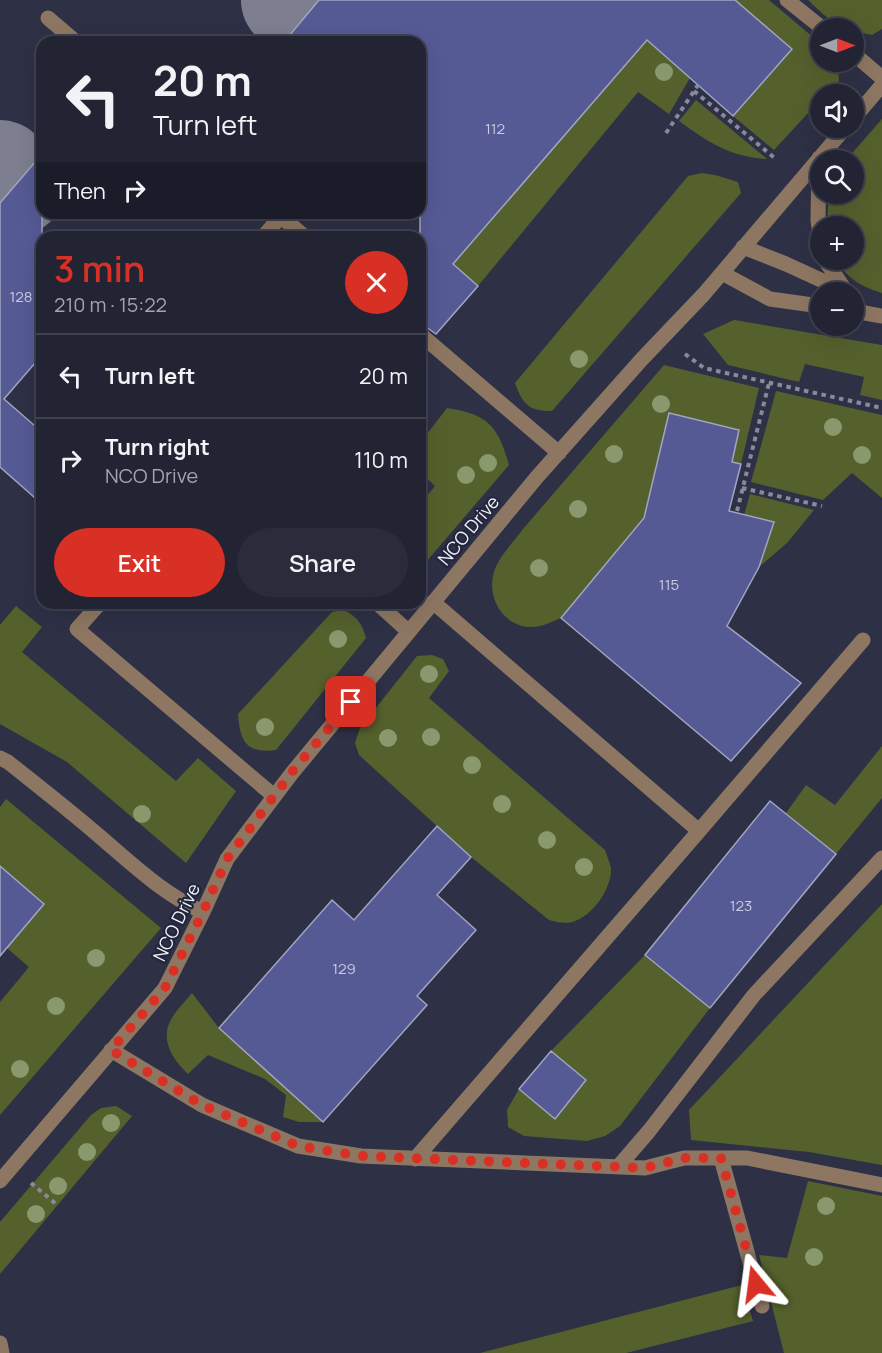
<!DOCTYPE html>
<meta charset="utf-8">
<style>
:root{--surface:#222434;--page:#2a2c3c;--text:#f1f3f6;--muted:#a2a4ac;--line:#3f414f;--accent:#d93025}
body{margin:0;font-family:Manrope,sans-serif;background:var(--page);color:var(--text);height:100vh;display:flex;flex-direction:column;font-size:22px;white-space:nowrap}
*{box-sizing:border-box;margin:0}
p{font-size:20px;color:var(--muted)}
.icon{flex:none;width:33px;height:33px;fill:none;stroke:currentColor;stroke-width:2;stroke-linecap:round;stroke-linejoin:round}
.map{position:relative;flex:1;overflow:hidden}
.panel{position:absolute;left:36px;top:231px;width:390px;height:378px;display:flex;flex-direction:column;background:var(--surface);border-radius:18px;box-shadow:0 6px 24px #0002,0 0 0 2px var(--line)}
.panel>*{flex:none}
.hud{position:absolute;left:36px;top:36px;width:390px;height:183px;border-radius:18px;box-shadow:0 6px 24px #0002,0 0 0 2px var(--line);background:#222434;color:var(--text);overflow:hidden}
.needle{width:39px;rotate:90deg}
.buttons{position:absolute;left:810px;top:18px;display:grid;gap:12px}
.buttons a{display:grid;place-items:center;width:54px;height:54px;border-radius:50%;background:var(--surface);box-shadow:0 6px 24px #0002,0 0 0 2px var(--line);font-size:30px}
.pin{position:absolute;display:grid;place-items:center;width:51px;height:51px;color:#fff;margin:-26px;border-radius:12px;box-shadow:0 3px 9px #0006}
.me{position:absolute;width:66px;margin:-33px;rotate:344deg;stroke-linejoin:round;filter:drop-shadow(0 0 4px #0008)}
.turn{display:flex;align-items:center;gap:21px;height:126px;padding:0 18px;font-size:27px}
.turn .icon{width:78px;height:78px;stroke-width:2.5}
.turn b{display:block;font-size:42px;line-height:51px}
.then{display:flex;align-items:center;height:57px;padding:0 18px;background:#0003;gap:12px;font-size:22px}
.round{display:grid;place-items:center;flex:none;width:63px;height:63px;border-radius:32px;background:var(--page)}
.overview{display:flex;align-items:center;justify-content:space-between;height:102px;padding:0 18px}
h1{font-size:36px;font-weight:600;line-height:45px;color:var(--accent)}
.cta{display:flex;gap:12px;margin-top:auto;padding:12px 18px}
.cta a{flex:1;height:69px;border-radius:36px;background:var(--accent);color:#fff;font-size:24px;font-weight:600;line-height:69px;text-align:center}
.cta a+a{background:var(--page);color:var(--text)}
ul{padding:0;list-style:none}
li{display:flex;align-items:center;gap:18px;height:84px;padding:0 18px;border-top:2px solid var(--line)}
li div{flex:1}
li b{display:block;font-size:22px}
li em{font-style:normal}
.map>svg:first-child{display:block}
.green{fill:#54612d}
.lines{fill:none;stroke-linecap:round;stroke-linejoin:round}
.taxiway{stroke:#7d7f90;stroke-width:102}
.building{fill:#555a95;stroke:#a1a5c0;stroke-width:1.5}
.path{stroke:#888a9b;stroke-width:4;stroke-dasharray:4.5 4.5;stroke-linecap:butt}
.minor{stroke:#8e7762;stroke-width:15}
.tree{fill:#8a986e}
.route{stroke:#d93025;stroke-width:10;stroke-dasharray:0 18}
.labels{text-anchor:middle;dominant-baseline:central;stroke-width:4.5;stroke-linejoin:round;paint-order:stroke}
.number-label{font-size:15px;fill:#c8cbe2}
.street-label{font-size:18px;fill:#eff1fc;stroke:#24263c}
</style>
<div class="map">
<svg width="882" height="1353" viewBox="0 0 882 1353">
<rect width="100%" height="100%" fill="#2e3046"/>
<path class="green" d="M 735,0 L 769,0 L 820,43 L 820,62 L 836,62 L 838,65 L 839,81 L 826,94 L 820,94 L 820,100 L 774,150 L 733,116 Z
M 808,0 L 882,0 L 882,29 L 872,35 L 854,31 L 854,28 C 835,28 821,12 808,0 Z
M 647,40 L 690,78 L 669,114 L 638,92 L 478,286 L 453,264 Z
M 696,100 L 767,159 C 730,157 708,142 679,121 Z
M 882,119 L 882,293 C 861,287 847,278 836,260 L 854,260 L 854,226 L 827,226 L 828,207 L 831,194 L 854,194 L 854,160 L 846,160 Z
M 702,173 L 715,175 L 738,182 L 741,193 L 552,411 C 529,411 523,405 515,383 L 688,176 Z
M 734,320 L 882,345 L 882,400 L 860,395 L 864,377 L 805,364 L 799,382 L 728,365 L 703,334 Z
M 664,365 L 759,388 L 741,464 L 732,462 L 739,430 L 669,413 L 708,522 L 629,536 L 561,618 C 551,622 540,628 529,627 C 504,625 488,600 493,576 C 496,559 513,543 523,529 Z
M 776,391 L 882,415 L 882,498 L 852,473 L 823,500 L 751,482 Z
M 447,408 C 488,414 498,426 509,465 L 420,569 L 420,504 L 435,486 L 420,472 L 420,443 Z
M 750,494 L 814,510 L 787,543 L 759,567 L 774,522 L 744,515 Z
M 16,606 L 42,627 L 22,652 L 176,781 L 198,758 L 236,791 L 186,863 L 67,762 L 0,724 L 0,625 Z
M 344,610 C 357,617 362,623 366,638 L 276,750 C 246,754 240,741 238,714 L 332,612 Z
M 432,655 L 443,659 L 449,671 L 429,698 L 605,850 C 607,856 610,863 611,868 C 612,889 592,917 572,922 C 564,924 557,922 549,920 L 471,857 L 359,755 L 355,743 L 360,728 L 417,656 Z
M 882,746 L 882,798 L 836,854 L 786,813 L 806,785 L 835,805 Z
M 6,799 L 161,928 L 0,1115 L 0,1002 L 29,967 L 7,948 L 44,904 L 0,866 L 0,807 Z
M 882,904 L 882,1165 L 809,1152 L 691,1140 L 689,1110 Z
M 645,955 L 710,1008 L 620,1126 L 605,1136 L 587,1141 L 524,1136 L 508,1127 L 507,1110 L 519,1089 L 555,1118 L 586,1080 L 551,1051 Z
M 192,993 L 219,1028 L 323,1122 L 299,1122 L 283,1117 L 286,1095 L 265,1079 L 208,1055 L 188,1074 C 175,1062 161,1043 169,1024 C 173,1013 185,1002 192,993 Z
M 116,1106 L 132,1116 L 0,1274 L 0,1222 L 91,1115 L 101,1108 Z
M 808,1181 L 882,1196 L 882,1353 L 784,1353 L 759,1255 L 787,1258 Z
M 742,1285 L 753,1321 L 626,1353 L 480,1353 Z"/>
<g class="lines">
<path class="taxiway" d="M 292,0 L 308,13
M 0,171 L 15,185"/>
</g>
<path class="building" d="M 319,0 L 735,0 L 792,49 L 733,116 L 647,40 L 453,264 L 478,286 L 436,334 L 426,327 L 420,324 L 420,42 L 284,42 Z
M 42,154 L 42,355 L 4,399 L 42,432 L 42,504 L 0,467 L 0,203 Z
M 669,413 L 739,430 L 732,462 L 741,464 L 729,511 L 774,522 L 759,567 L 727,626 L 801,683 L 731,761 L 561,618 L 644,518 Z
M 770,801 L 836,854 L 710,1008 L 645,955 Z
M 437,826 L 471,857 L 437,895 L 476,930 L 417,996 L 427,1005 L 323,1122 L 219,1028 L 332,900 L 354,920 Z
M 0,866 L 44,904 L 0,956 Z
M 551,1051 L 586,1080 L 555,1119 L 519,1089 Z"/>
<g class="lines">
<path class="path" d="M 694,91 L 777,160
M 666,133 L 698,85
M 685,354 L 704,368 L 882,408
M 742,488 L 822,506
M 737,511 L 769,383
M 31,1183 L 56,1204"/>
<path class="minor" d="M 787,0 L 822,28
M 48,18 L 76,42
M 854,54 L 882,78
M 854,118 L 882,85
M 819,158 L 818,220 L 820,235
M 277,213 L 305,237
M 263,237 L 281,216
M 743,247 L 786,264 L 847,292
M 825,260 L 845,290
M 722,273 L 770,299 L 820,306
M 854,311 L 882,316
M 420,334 L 559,453
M 100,603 L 77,629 L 274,796
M 377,603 L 409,632
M 0,758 L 8,762 C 38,786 69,810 98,835 C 132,864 163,894 203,912
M 699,831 L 863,640
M 111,1050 L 202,1105 L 298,1146 L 361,1156 L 645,1168 L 684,1158 L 747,1158 L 882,1185
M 721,1158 L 762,1306
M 415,1159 L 699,831 L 433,602
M 618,1167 L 649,1131 L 754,995 L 882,858
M 0,1181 L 165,988 L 203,912 L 227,859 L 292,773 L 537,477 L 642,359 L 704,294 L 845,128
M 0,1343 L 2,1353"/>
</g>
<g class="tree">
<circle cx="664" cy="72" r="9"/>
<circle cx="579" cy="359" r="9"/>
<circle cx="661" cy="404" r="9"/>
<circle cx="833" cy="427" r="9"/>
<circle cx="614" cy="454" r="9"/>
<circle cx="862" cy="455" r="9"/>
<circle cx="488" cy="463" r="9"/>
<circle cx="466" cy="475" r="9"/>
<circle cx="578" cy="509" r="9"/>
<circle cx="539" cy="568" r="9"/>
<circle cx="338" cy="639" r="9"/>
<circle cx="429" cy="674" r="9"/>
<circle cx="265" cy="727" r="9"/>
<circle cx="431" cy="737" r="9"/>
<circle cx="388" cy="738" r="9"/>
<circle cx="472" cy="765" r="9"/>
<circle cx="502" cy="804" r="9"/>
<circle cx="142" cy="814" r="9"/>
<circle cx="547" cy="840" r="9"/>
<circle cx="584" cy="867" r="9"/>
<circle cx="96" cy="958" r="9"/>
<circle cx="56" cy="1006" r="9"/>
<circle cx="20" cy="1069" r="9"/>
<circle cx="111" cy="1123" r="9"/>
<circle cx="87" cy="1152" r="9"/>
<circle cx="58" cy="1186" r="9"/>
<circle cx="826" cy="1206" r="9"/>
<circle cx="36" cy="1214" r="9"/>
<circle cx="814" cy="1257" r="9"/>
</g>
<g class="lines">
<path class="route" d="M 351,702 L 292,772 L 227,859 L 203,912 L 165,988 L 111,1050 L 202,1105 L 298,1146 L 361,1156 L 645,1168 L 684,1158 L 721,1158 L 756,1284"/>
</g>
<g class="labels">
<g class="number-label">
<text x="495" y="128">112</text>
<text x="21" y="296">128</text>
<text x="669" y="584">115</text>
<text x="741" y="905">123</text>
<text x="344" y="968">129</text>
</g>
<g class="street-label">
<text transform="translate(468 530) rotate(-50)">NCO Drive</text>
<text transform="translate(176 922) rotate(-64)">NCO Drive</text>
</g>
</g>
</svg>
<div class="buttons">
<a><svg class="needle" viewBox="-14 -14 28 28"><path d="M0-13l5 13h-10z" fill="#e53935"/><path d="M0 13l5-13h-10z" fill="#a2a4ac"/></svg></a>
<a><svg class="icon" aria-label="sound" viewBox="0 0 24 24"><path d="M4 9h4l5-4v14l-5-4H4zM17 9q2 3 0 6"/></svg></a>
<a><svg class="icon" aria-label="search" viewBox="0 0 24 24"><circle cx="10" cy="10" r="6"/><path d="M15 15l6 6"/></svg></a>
<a>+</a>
<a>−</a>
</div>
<div class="pin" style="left:351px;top:702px;background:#d93025"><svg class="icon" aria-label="arrive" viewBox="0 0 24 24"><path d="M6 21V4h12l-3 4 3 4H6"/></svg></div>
<svg class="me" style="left:756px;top:1284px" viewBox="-20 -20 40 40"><path d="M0-17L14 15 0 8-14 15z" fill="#d93025" stroke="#fff" stroke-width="4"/></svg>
<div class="hud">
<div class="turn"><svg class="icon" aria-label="left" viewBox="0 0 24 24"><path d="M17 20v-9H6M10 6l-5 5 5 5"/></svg><div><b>20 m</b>Turn left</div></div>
<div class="then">Then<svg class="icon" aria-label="right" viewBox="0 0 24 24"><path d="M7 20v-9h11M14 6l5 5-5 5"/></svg></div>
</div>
<section class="panel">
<div class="overview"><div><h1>3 min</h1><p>210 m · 15:22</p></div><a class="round" style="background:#d93025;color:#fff"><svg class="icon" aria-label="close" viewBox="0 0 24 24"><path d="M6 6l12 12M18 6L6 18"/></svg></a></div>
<ul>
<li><svg class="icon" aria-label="left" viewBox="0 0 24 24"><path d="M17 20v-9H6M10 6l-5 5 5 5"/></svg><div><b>Turn left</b></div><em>20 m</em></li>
<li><svg class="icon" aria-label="right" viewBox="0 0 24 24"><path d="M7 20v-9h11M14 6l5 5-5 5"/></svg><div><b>Turn right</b><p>NCO Drive</p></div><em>110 m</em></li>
</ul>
<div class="cta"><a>Exit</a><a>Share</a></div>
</section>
</div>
